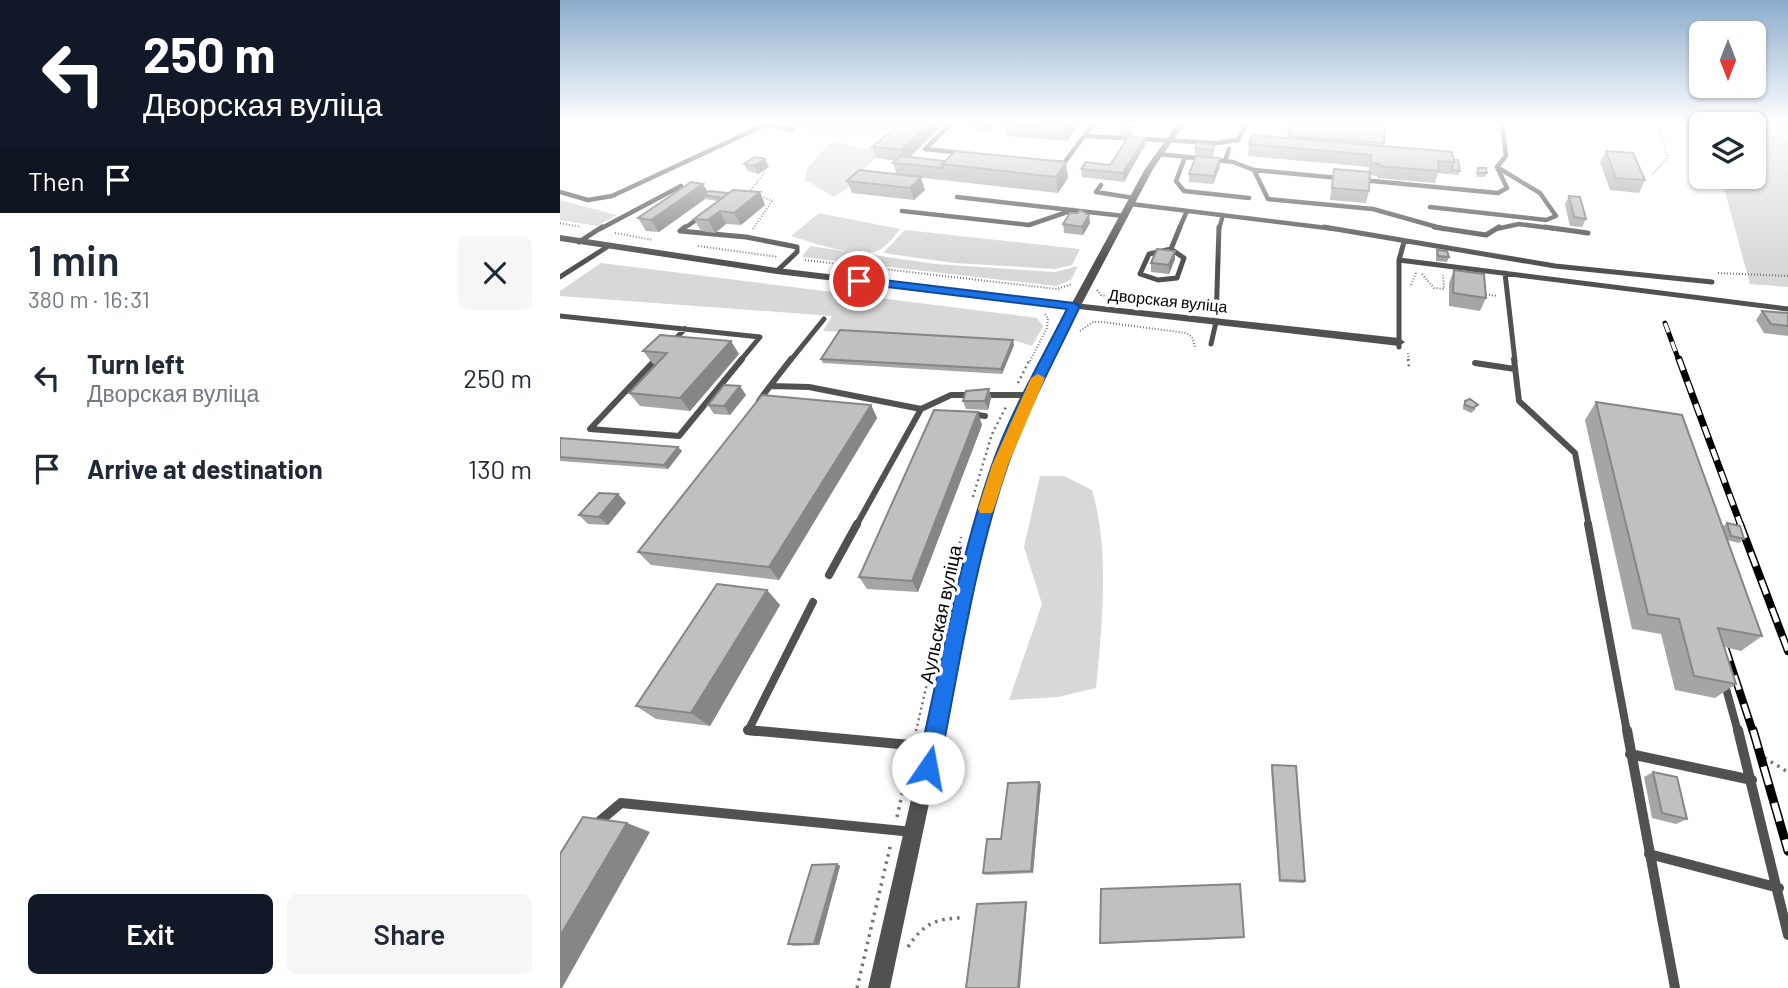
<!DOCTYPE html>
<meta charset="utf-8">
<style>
:root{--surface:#fff;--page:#f6f6f7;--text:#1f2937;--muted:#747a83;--accent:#111827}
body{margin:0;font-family:Barlow,sans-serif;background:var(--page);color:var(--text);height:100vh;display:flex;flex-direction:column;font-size:26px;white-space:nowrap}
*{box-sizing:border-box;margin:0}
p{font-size:23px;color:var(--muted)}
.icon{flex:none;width:38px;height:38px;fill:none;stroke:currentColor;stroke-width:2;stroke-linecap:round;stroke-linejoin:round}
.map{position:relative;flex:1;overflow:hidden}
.side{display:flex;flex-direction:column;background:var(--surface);width:560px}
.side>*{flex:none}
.hud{background:#111827;color:#fff;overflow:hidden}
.needle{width:46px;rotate:180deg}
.tools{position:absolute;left:1129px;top:21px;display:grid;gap:14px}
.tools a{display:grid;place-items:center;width:77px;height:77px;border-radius:10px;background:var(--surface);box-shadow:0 2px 5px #0004;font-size:35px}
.pin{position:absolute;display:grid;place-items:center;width:60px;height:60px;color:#fff;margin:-30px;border:4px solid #fff;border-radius:50%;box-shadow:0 2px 7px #0007}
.me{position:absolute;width:77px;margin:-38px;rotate:12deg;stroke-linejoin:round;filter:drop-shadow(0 0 5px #0008)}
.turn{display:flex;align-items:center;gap:24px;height:147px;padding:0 28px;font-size:32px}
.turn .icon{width:91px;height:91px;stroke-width:2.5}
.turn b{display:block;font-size:49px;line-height:60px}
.then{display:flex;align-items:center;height:66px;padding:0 28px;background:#0003;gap:14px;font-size:26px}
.round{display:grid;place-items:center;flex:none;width:74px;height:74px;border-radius:10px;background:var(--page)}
.overview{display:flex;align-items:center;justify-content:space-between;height:119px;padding:0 28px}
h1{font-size:42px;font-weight:600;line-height:52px}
.cta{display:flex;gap:14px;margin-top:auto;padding:14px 28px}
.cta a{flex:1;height:80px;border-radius:10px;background:var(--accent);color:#fff;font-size:28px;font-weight:600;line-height:80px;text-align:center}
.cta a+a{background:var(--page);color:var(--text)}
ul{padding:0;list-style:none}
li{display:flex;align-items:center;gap:21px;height:91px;padding:0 28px}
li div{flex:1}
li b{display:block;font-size:26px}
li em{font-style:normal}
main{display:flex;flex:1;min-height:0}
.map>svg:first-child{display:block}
.green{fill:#d8d8d8}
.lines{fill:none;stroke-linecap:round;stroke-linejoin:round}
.path-far2{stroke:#737373;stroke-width:2;stroke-dasharray:1 2;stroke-linecap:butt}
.path-far1{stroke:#737373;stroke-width:2.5;stroke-dasharray:2 3.5;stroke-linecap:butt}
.path{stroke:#737373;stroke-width:3.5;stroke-dasharray:2.5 5;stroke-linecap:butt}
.service-far4{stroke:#515151;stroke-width:4.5}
.service-far3{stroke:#515151;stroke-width:5}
.service-far2{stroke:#515151;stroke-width:6}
.service-far1{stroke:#515151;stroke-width:8}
.service{stroke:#515151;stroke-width:10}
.minor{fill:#515151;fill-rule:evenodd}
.tertiary{fill:#515151;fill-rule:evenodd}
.rail-far3-casing{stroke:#000;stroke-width:5}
.rail-far2-casing{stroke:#000;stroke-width:7}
.rail-far1-casing{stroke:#000;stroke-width:8}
.rail-casing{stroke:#000;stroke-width:9}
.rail-far3{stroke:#fff;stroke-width:3.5;stroke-dasharray:10;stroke-linecap:butt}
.rail-far2{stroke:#fff;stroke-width:4.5;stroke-dasharray:12;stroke-linecap:butt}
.rail-far1{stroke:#fff;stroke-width:5;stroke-dasharray:15;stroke-linecap:butt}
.rail{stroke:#fff;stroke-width:6;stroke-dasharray:19;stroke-linecap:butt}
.wall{fill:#a5a5a5}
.shaded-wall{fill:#868686}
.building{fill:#c0c0c0;stroke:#868686;stroke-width:2}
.route{fill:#1a73e8;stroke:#114b97;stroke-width:2}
.slow{fill:#f59e0b}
.labels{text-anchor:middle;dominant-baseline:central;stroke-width:7;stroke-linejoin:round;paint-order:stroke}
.far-street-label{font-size:16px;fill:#000;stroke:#fff}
.street-label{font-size:19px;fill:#000;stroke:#fff}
</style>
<main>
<section class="side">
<div class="hud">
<div class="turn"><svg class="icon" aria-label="left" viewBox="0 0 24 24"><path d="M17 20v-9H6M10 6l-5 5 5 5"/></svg><div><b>250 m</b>Дворская вуліца</div></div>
<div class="then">Then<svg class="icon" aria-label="arrive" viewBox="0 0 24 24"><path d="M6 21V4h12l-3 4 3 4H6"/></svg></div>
</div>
<div class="overview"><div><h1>1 min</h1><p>380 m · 16:31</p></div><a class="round"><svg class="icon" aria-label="close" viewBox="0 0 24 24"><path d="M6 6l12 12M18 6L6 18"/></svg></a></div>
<ul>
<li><svg class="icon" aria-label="left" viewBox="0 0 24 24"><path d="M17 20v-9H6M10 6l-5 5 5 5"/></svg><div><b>Turn left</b><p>Дворская вуліца</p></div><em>250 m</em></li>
<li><svg class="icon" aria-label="arrive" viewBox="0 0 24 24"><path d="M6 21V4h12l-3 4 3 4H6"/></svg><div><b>Arrive at destination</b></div><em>130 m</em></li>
</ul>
<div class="cta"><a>Exit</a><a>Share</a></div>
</section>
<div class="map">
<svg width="1228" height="988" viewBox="0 0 1228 988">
<rect width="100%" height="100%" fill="#fff"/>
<path class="green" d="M 235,123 L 337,123 L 314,137 L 265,136 L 229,126 Z
M 1146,123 L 1228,123 L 1228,287 L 1190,284 L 1161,177 L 1194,177 L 1194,124 Z
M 279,142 L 301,148 L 324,148 L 286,189 L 274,197 L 245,180 L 247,169 L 268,144 Z
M 0,200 L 57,215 L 37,226 L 0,220 Z
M 259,213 L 340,229 C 333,238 325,249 314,252 C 295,257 250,242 231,236 Z
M 345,230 L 520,249 L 512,265 L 496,269 L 394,263 L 323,253 Z
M 250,246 L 376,264 L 495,272 L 518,266 L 511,280 L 496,286 L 242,257 Z
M 41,263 L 477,318 L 483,326 L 472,346 L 456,341 L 263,331 L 272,316 L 0,296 L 0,291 Z
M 480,476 L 504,476 L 532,490 C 550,550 542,626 536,688 L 498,697 L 449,700 L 482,604 L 464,547 Z"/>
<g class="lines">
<path class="path-far2" d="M 1093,174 L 1108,157 L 1097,123
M 192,193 L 191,190 L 205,172
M 0,223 L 21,227
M 193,229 L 212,201 L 198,195
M 55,233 L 93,240
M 138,246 L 218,257
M 245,260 L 497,289 L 512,284
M 1158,273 L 1228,276
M 862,274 L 874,288 L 884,289 L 883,275
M 851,285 L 856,273
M 537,290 L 541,295 L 549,297
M 923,294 L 937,296
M 520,331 L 533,322 L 543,322 L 626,333 L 632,337 L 635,347
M 848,353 L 849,361
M 470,361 L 487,328 L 488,318 L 485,314"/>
<path class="path-far1" d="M 848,359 L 849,367
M 458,383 L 470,359
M 413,497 L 432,434 L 447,405
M 356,731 L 401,537"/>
<path class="path" d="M 1198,754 L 1228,772
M 337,817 L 350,758
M 348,947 C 363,924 376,918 403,918
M 297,988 L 331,843"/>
<path class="service-far4" d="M 392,123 L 365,149 L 403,153
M 207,124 L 232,130
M 524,136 L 657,143 L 678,140 L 687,123
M 599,154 L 673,162 L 694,170 L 779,178
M 625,157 L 616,181 L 624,191 L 689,198
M 665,161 L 669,149
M 495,162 L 504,163 L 534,123
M 694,170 L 708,199 L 813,209 L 884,229
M 802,180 L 938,193 L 947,188 L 937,167
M 541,185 L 536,192 L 574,198
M 0,192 L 28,200 L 52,196 L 209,123
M 397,197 L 564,216
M 571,204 L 775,229
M 870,207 L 986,220 L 996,216 L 980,193 L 937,167 L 946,156 L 942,123
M 342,211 L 469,225 L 513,210
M 40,229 L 121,186
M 123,229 L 142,216
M 619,229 L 627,211
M 659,229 L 663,215
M 936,229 L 959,224 L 998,229"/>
<path class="service-far3" d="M 125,227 L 120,231 L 186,237 L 237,247 L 237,252 L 217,271
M 764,227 L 995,266 L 1152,282
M 874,227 L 926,235 L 939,227
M 985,227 L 1028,233
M 19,242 L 42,227
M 611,249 L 624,258 L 617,278 L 598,280 L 580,274 L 589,254 Z
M 611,249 L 620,227
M 839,260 L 1228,309
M 945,273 L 955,361
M 0,277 L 47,247
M 0,316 L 200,337 L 180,361
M 113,341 L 125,329
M 651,344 L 656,322 L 659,227
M 839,347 L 839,260 L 844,242
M 94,361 L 98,357
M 230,361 L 264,319"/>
<path class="service-far2" d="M 96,359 L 30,429 L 119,436 L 182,359
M 954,359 L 959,401 L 1015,453 L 1029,526
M 915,363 L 955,369
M 210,386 L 231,359
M 199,401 L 210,386 L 249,387 L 361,409 L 296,526
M 361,409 L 391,395 L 469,395
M 410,414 L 425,416"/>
<path class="service-far1" d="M 1028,524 L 1067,732
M 269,575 L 297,524
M 1164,681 L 1178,732
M 197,732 L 188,731 L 253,602"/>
<path class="service" d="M 188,730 L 372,747
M 1067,730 L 1115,988
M 1178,730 L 1228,935
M 1070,754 L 1192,780
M 35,825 L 61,803 L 353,832
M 1089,854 L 1219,888"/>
<path class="minor" d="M 514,303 L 839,338 L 845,342 L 839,346 L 510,308 L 509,306 Z"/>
<path class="tertiary" d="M 618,123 L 625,123 L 593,169 L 508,330 L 465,418 L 447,465 L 428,524 L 330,988 L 308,988 L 414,524 C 439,449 470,378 508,309 L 217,274 L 0,241 L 0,235 L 217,268 L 512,303 L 585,169 Z"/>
<g class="rail-far3-casing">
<path id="rail-far3" d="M 1105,323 L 1119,361"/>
</g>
<g class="rail-far2-casing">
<path id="rail-far2" d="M 1119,359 L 1181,526"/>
</g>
<g class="rail-far1-casing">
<path id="rail-far1" d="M 1180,524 L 1228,651
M 1165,647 L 1193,732"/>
</g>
<g class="rail-casing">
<path id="rail" d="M 1193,730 L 1228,851"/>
</g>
<use href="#rail-far3" class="rail-far3"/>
<use href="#rail-far2" class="rail-far2"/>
<use href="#rail-far1" class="rail-far1"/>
<use href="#rail" class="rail"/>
</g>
<path class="wall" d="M 411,123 L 435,123 L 429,130 L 413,129 Z
M 445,123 L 520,123 L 507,141 L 446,136 L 444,124 Z
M 730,123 L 824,143 L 824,146 L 894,160 L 900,171 L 898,175 L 878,173 L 875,183 L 817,178 L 817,176 L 810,175 L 809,191 L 806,203 L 770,200 L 774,169 L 808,172 L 809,167 L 688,156 L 689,144 L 727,138 Z
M 380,128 L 350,157 L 385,161 L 506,162 L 508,178 L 498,193 L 337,175 L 333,163 L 336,161 L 316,158 L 312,147 Z
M 573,131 L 570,136 L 585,145 L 564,182 L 522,177 L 521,169 L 550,165 L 569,137 L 561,136 L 561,132 Z
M 655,145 L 653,157 L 660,166 L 653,184 L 629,182 L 629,174 L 636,156 L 635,156 L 635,148 Z
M 1046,151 L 1085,180 L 1079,193 L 1050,190 L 1040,162 Z
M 184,164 L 209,167 L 198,174 L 188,171 Z
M 918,168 L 927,173 L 925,177 L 917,177 L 916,172 Z
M 287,181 L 365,190 L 354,200 L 292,193 Z
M 143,184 L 148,192 L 168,193 L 200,192 L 205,205 L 181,225 L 166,224 L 155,233 L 141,231 L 134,219 L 158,201 L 145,199 L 99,232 L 86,231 L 78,218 Z
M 1009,196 L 1026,219 L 1022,227 L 1010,226 L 1005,204 Z
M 529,215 L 530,223 L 523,235 L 504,233 L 503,224 Z
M 877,250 L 889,257 L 887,262 L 876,261 L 876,254 Z
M 615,259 L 609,274 L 591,272 L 591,263 Z
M 894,270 L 926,298 L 920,311 L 889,306 L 889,283 Z
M 1202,311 L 1228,326 L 1228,336 L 1204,333 L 1196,320 Z
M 454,345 L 442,374 L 263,363 L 261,359 Z
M 83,351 L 179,354 L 130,411 L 80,406 L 69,393 L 96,365 L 93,364 Z
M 429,389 L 431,398 L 428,410 L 406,409 L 403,401 Z
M 186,395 L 170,415 L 154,414 L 148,405 Z
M 905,401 L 916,409 L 911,413 L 903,409 L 903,405 Z
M 1036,402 L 1162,527 L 1167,523 L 1184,539 L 1179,543 L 1167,540 L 1202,636 L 1181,651 L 1164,647 L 1176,684 L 1155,698 L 1115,690 L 1101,634 L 1072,629 L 1025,420 Z
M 311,405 L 317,418 L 219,580 L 91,565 L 78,552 Z
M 422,425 L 358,592 L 307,589 L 299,577 Z
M 0,438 L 122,451 L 108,469 L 0,461 Z
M 58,494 L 66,503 L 48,525 L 28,524 L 19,515 Z
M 207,590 L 220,605 L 150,726 L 96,719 L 76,706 Z
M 712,765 L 745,881 L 744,883 L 719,882 L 711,768 Z
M 1093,772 L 1127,819 L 1116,824 L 1092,818 L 1084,777 Z
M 479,782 L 481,784 L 473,873 L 425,875 L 423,873 L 441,839 Z
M 277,864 L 280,866 L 259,945 L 233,946 L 228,944 Z
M 684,937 L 684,938 L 541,944 L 540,943 Z"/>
<path class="shaded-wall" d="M 371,123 L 378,123 L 380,128 L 345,161 L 341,150 Z
M 427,123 L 435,123 L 429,130 Z
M 511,123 L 520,123 L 507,141 L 505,130 Z
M 585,138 L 585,145 L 564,182 L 563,173 Z
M 660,158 L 660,166 L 653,184 L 654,176 Z
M 205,159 L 209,167 L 198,174 L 194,166 Z
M 506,162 L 508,178 L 498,193 L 496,177 Z
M 361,177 L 365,190 L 354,200 L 350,188 Z
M 143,184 L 150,196 L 143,195 L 145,199 L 99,232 L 91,220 Z
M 200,192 L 205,205 L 181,225 L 174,213 Z
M 160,211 L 166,224 L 155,233 L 148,220 Z
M 529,215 L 530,223 L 523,235 L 522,227 Z
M 615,251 L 615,259 L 609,274 L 609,265 Z
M 453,340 L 454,345 L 442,374 L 441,369 Z
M 171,341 L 179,354 L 130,411 L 120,398 Z
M 180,386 L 186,395 L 170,415 L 164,406 Z
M 429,389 L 431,398 L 428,410 L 425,401 Z
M 311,405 L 317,418 L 219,580 L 209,567 Z
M 418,412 L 422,425 L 358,592 L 352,581 Z
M 118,447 L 122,451 L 108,469 L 104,465 Z
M 58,494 L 66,503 L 48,525 L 39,517 Z
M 207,590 L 220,605 L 150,726 L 131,713 Z
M 479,782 L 481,784 L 473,873 L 471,871 Z
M 67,823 L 90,832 L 2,988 L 0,988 L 0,936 Z
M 277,864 L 280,866 L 259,945 L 254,944 Z
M 466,902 L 467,904 L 460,988 L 458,988 Z"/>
<path class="building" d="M 341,123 L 371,123 L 341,150 L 312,147 Z
M 445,123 L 511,123 L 505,130 L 444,124 Z
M 730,123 L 824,123 L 824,143 L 728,136 Z
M 564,126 L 573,127 L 570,133 L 561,132 Z
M 692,135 L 892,152 L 894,162 L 878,161 L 879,171 L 819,166 L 819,164 L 811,163 L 811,155 L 689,144 Z
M 569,136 L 585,138 L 563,173 L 521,169 L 526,162 L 550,165 Z
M 637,143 L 655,145 L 653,150 L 635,148 Z
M 395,151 L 506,162 L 496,177 L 382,164 Z
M 1046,151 L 1073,153 L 1085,180 L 1056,178 Z
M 341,156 L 385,161 L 382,164 L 383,168 L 333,163 Z
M 636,156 L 660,158 L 654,176 L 629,174 Z
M 195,157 L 205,159 L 194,166 L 184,164 Z
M 894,160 L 898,160 L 900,171 L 891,170 Z
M 918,168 L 926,168 L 927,173 L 918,173 Z
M 774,169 L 810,172 L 809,191 L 772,188 Z
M 299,170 L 361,177 L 350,188 L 287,181 Z
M 131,182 L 143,184 L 91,220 L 78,218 Z
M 173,190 L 200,192 L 174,213 L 160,211 L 148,220 L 134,219 Z
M 149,191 L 168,193 L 162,198 L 143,195 Z
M 1009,196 L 1020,197 L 1026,219 L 1014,217 Z
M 520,210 L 529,215 L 522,227 L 503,224 L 510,213 L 518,213 Z
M 597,249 L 615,251 L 609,265 L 591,263 Z
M 877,250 L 887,251 L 889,257 L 878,256 Z
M 894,270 L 924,274 L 926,298 L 893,293 Z
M 1202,311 L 1228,313 L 1228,326 L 1211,324 Z
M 280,330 L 453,340 L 441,369 L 261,359 Z
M 100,335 L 171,341 L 120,398 L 69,393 L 107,353 L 83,351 Z
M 164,385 L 180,386 L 164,406 L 148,405 Z
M 429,389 L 425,401 L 403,401 L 406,391 Z
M 202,395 L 311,405 L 209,567 L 78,552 Z
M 910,399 L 918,405 L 913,408 L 905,405 L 905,401 Z
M 1036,402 L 1122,415 L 1202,636 L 1158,628 L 1176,684 L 1134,676 L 1119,619 L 1088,614 Z
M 374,410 L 418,412 L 352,581 L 299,577 Z
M 0,438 L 118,447 L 104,465 L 0,457 Z
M 39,493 L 58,494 L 39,517 L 19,515 Z
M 1167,523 L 1180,526 L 1184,539 L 1171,536 Z
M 157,584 L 207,590 L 131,713 L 76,706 Z
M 712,765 L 736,766 L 745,881 L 720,880 Z
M 1093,772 L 1117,777 L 1127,819 L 1102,813 Z
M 479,782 L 471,871 L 423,873 L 427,839 L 441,839 L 448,783 Z
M 23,817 L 67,823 L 0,936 L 0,854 Z
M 277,864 L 254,944 L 228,944 L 252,865 Z
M 680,884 L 684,937 L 540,943 L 541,889 Z
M 466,902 L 458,988 L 406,988 L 417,904 Z"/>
<linearGradient id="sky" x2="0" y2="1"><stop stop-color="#8baccb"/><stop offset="0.47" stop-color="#fff"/><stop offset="1" stop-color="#fff" stop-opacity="0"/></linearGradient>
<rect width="1228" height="261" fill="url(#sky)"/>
<path class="route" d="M 299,277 L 514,303 L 520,306 C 495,359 466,411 447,467 C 414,564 399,668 379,768 L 375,776 L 368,779 L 360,776 L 357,768 C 380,668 398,565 431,468 C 450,413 481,361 507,309 L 295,283 L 293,281 Z"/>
<path class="slow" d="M 478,374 L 485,378 L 448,465 L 434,509 L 432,513 L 420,513 L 418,509 L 432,465 L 471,378 Z"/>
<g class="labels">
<g class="far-street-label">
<text transform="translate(608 300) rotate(6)">Дворская вуліца</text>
</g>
<g class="street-label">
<text transform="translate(380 614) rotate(-78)">Аульская вуліца</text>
</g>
</g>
</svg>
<div class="tools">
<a><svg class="needle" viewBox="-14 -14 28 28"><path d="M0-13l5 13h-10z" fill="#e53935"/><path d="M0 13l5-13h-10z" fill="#747a83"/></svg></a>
<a><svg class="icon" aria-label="layers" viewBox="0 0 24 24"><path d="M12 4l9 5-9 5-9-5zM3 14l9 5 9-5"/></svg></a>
</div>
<div class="pin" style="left:299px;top:281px;background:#d93025"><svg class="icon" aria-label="arrive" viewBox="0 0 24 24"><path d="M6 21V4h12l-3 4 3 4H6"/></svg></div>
<svg class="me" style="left:368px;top:768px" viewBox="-20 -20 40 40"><circle r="19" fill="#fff"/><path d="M0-13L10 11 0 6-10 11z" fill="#1a73e8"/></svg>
</div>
</main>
